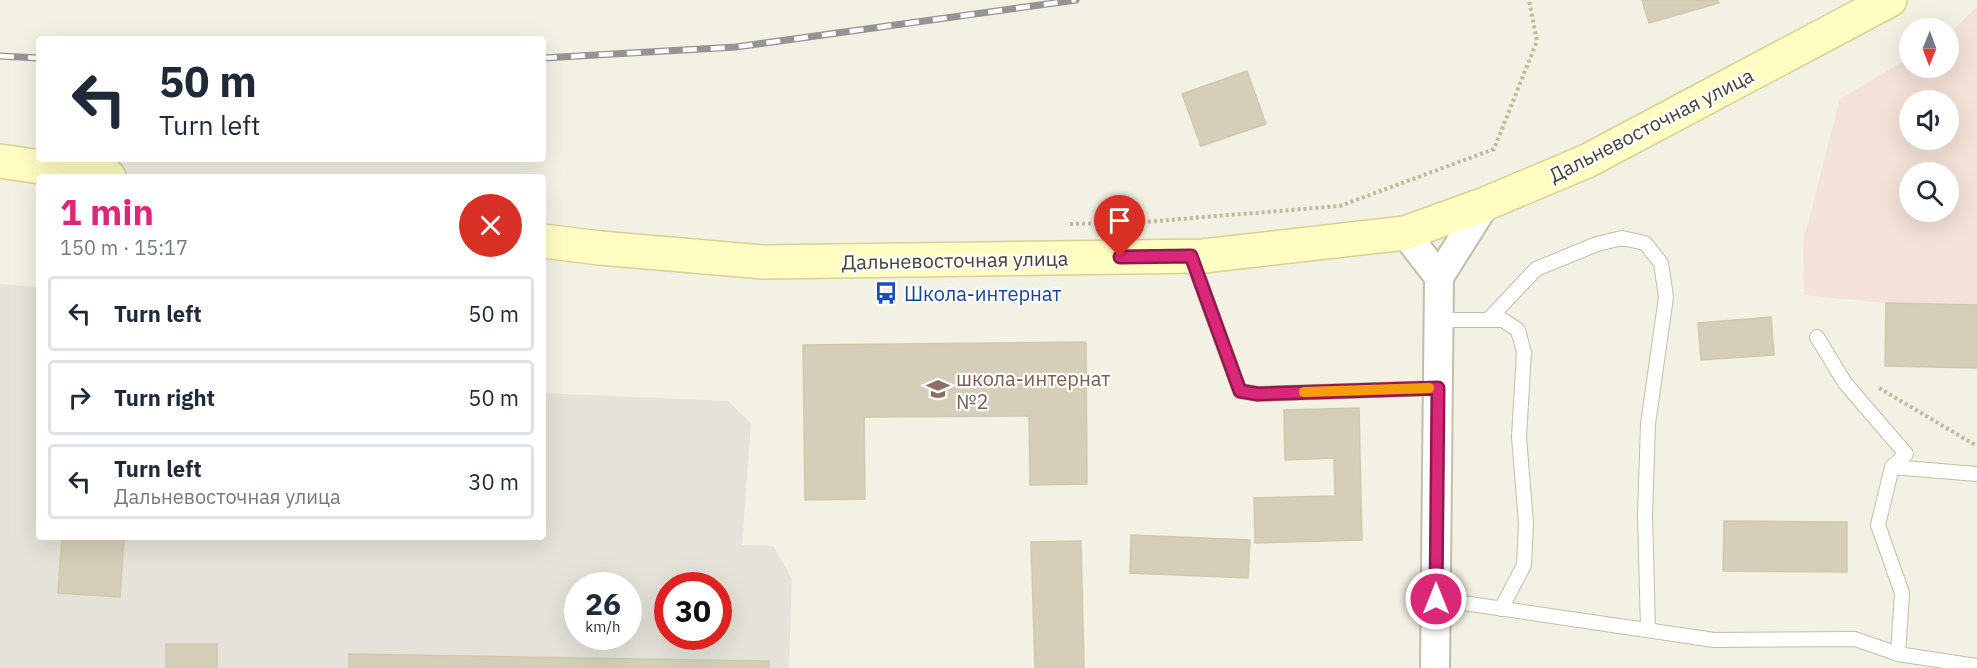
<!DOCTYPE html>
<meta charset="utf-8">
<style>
:root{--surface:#fff;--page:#f2f2f3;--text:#1f2937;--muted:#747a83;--line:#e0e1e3;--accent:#db2777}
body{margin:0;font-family:"IBM Plex Sans",sans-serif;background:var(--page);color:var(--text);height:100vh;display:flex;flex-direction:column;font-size:22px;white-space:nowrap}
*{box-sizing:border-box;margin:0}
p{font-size:20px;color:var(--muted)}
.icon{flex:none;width:33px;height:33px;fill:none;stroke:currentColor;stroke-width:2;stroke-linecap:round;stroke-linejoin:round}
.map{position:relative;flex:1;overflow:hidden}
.side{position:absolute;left:36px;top:174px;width:510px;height:366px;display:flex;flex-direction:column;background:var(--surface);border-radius:6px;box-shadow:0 6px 24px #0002}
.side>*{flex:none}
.guide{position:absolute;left:36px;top:36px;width:510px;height:126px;border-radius:6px;box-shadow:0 6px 24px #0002;background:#fff;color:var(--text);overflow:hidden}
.needle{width:39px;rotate:181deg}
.fabs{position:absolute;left:1899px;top:18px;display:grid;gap:12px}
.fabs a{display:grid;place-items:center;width:60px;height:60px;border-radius:50%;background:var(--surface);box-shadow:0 6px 24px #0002;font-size:30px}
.speed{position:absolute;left:564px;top:572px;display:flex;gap:12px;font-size:30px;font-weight:700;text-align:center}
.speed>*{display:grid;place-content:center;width:78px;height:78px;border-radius:50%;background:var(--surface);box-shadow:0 6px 24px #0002;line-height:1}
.speed small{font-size:15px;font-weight:400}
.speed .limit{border:9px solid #d22;background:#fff;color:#111}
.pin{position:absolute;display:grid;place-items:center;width:51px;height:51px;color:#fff;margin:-62px -26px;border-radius:50% 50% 50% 0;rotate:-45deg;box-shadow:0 0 6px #0007}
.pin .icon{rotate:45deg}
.me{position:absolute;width:66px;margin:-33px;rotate:0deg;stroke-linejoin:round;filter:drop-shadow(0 0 4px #0008)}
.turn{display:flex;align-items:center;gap:21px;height:126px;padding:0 24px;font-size:27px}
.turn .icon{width:78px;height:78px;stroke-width:2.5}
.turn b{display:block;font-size:42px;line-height:51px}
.round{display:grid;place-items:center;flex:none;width:63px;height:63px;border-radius:32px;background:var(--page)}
.overview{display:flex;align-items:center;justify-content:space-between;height:102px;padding:0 24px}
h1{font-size:36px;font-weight:700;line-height:45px;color:var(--accent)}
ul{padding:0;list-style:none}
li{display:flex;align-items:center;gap:18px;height:75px;margin:0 12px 9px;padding:0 12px;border:3px solid var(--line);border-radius:6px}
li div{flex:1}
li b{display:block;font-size:22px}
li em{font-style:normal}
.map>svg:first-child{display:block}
.industrial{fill:#e5e2d9;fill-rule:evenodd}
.medical{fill:#f4e1d7;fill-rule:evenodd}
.building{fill:#d5cfb9;stroke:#cfc9ac;stroke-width:1.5}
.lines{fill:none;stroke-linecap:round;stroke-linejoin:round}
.lane-casing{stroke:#c1bea9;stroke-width:16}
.street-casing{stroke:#c1bea9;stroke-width:32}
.secondary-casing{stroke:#d5d192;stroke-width:36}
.path{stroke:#c0bb97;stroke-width:4;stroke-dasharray:3 3;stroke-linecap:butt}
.lane{stroke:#fff;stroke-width:14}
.street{stroke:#fff;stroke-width:28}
.secondary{stroke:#fffdc2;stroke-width:33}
.rail-casing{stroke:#949494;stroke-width:7}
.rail{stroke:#fff;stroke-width:4.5;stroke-dasharray:14;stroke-linecap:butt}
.route-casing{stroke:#8e194d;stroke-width:15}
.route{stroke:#db2777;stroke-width:10}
.slow{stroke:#f59e0b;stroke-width:10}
.labels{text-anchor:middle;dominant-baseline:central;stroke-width:4.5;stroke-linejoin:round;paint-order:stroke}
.street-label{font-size:20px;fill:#454234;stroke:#fff}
.transit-label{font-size:20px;fill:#164399;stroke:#fff;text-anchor:start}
.education-label{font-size:20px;fill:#785e54;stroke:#fff;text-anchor:start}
</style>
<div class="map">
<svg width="1977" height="668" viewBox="0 0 1977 668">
<rect width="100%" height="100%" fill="#f3f1e4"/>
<path class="industrial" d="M 0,284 L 39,287 L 39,537 L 543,537 L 543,393 L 728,401 L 751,423 L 742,545 L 773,546 L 792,579 L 789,668 L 0,668 ZM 578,585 L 628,585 L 628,636 L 578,636 ZM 668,585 L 718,585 L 718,636 L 668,636 Z"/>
<path class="medical" d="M 1977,7 L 1977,368 L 1885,366 L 1886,303 L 1804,295 L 1803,242 L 1840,99 L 1909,58 L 1910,68 L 1948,68 L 1949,34 ZM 1910,100 L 1948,100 L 1948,140 L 1910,140 ZM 1910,172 L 1948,172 L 1948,212 L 1910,212 Z"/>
<path class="building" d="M 1642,0 L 1718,0 L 1719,3 L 1649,23 Z
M 1247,71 L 1266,124 L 1201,146 L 1182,94 Z
M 1886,303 L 1977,305 L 1977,368 L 1885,366 Z
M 1771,317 L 1774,355 L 1701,360 L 1698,323 Z
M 1086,342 L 1087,484 L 1030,485 L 1029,416 L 864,417 L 865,499 L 805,500 L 803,345 Z
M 1359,408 L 1362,540 L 1255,543 L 1254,498 L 1335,496 L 1334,458 L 1285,460 L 1284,410 Z
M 1724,521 L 1847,522 L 1847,572 L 1723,571 Z
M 1131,535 L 1250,540 L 1248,578 L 1130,573 Z
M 62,537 L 124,537 L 120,597 L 58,593 Z
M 1081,541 L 1084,668 L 1035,668 L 1031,542 Z
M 166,644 L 217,644 L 217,668 L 166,668 Z
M 349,654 L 769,661 L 769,668 L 349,668 Z"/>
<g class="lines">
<g class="lane-casing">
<path id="lane" d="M 1191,256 L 1240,391 L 1258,394 L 1438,388
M 1438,320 L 1503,320 L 1518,330 L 1524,352 L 1519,437 L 1526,523 L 1524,565 L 1501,609
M 1488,320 L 1536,269 L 1597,244 L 1622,238 L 1645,243 L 1661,263 L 1666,297 L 1648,424 L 1645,515 L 1648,630
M 1817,337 L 1845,383 L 1906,454 L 1892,467 L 1878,525 L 1902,593 L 1898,654 L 1977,666
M 1892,467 L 1977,474
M 1436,599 L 1714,640 L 1855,639 L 1898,654"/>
</g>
<g class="street-casing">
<path id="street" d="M 1405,233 L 1439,277
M 1435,668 L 1439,277 L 1485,204"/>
</g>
<g class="secondary-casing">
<path id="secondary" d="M 0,161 L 109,177
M 543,241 L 600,248 L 764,262 L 1203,256 L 1405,233 L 1485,204 L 1587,161 L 1890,0"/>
</g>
<path class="path" d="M 1070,224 L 1144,222 L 1340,206 L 1494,149 L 1537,41 L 1529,0
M 1879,388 L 1977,446"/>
<use href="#lane" class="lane"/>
<use href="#street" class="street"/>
<use href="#secondary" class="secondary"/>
<g class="rail-casing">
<path id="rail" d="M 0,56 L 39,58
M 543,58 L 736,47 L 1076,0"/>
</g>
<use href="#rail" class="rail"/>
</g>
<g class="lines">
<g class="route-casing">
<path id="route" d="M 1120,257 L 1191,256 L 1240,391 L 1258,394 L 1438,388 L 1436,599"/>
</g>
<use href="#route" class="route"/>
<path class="slow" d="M 1304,392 L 1429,388"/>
</g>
<defs>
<g id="bus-bare" transform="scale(1.8)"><path d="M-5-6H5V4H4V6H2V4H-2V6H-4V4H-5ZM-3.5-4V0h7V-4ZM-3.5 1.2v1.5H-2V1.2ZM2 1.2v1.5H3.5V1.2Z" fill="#1a4fb4" stroke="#fff" stroke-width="2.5" paint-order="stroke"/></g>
<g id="school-bare" transform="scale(1.8)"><path d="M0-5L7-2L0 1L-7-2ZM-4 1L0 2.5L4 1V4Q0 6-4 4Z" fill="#8d6e63" stroke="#fff" stroke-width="2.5" paint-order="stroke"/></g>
</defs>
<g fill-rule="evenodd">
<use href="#bus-bare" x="886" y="293"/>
<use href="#school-bare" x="938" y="389"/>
</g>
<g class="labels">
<g class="street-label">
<text transform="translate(1651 125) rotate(-27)">Дальневосточная улица</text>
<text transform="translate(955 260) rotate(-1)">Дальневосточная улица</text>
</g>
<g class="transit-label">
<text x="904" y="293">Школа-интернат</text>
</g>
<g class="education-label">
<text x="956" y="378">школа-интернат<tspan x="956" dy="23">№2</tspan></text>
</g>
</g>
</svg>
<div class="fabs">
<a><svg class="needle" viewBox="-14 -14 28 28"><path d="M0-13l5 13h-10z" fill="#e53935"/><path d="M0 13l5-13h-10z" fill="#747a83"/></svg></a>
<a><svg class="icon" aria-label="sound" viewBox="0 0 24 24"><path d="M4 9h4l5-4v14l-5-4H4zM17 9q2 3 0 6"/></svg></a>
<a><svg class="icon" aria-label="search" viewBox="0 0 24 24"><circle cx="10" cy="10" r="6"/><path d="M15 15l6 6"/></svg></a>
</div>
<div class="speed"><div>26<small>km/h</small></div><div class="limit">30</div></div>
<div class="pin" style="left:1120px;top:257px;background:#d93025"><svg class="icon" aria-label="arrive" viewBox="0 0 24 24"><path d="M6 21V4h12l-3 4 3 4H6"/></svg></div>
<svg class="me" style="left:1436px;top:599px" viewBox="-20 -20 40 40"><circle r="17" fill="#db2777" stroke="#fff" stroke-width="3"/><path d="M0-11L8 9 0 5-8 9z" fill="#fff"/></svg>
<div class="guide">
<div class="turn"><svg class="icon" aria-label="left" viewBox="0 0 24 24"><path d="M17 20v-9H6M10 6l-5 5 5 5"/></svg><div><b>50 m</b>Turn left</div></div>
</div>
<section class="side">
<div class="overview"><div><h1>1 min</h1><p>150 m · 15:17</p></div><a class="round" style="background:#d93025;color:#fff"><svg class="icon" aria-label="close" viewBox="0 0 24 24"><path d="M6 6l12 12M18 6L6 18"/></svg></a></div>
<ul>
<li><svg class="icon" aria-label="left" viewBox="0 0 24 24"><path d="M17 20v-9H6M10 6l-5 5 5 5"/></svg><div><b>Turn left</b></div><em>50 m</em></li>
<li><svg class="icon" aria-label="right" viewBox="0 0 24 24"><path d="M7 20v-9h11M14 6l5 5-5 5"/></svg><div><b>Turn right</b></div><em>50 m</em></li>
<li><svg class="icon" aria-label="left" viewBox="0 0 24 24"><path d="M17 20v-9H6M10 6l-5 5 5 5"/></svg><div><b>Turn left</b><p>Дальневосточная улица</p></div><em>30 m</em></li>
</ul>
</section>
</div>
